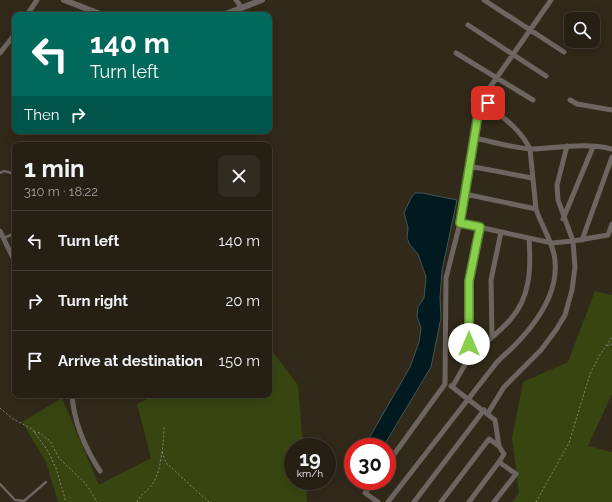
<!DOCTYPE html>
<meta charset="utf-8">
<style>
:root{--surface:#251f14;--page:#312c22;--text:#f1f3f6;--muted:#a3a2a0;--line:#423d34}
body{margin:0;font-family:Raleway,sans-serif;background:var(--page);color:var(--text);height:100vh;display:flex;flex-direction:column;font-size:15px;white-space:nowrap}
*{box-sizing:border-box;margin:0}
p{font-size:13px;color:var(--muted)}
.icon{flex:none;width:22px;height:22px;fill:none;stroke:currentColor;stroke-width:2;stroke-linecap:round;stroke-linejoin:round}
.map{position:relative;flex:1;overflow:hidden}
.side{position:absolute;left:12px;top:142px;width:260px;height:256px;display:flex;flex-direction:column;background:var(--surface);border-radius:8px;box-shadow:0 4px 16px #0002,0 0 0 1px var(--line)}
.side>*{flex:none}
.top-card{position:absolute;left:12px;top:12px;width:260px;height:122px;border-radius:8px;box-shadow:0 4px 16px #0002,0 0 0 1px var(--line);background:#00695c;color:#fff;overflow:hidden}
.controls{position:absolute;left:564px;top:12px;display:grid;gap:8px}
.controls a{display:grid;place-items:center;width:36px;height:36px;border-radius:8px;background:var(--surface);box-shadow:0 4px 16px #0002,0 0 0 1px var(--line);font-size:20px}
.speed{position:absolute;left:284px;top:438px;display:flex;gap:8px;font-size:20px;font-weight:700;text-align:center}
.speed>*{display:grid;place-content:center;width:52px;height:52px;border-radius:50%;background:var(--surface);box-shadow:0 4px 16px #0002,0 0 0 1px var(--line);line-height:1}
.speed small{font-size:10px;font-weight:400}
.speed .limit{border:6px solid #d22;background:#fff;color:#111}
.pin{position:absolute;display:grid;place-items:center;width:34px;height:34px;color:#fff;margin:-17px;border-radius:8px;box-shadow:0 2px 6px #0006}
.me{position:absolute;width:44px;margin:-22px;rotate:0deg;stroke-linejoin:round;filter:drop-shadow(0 0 3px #0008)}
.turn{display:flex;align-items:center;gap:14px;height:84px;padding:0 12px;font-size:18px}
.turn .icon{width:52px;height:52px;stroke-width:2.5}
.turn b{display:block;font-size:28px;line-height:34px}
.then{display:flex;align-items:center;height:38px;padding:0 12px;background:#0003;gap:8px;font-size:15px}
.round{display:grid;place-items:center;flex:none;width:42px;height:42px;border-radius:8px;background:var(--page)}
.head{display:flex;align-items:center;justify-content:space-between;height:68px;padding:0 12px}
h1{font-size:24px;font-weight:700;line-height:30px}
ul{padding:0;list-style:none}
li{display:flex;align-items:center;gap:12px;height:60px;padding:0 12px;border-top:1px solid var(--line)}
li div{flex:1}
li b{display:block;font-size:15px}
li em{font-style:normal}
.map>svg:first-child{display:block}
.green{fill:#374611}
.water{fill:#001a20;stroke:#445556}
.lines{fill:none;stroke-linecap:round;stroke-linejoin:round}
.path{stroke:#898275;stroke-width:1;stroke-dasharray:2 2;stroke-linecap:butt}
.service{stroke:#6d6560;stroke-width:2.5}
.minor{stroke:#6d6560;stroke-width:5}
.tertiary{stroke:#6d6560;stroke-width:6}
.route-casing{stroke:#588730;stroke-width:10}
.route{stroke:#88cf4a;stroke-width:7}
</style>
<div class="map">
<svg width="612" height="502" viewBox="0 0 612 502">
<rect width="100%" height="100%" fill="#31291a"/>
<path class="green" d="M 595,291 L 612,295 L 612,394 L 588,446 L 612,452 L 612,502 L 512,502 L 519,493 L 512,438 L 523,382 L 568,362 Z
M 269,347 L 298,385 L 303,447 L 293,447 L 293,481 L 306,481 L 307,502 L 58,502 L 46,462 L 22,422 L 62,398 L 99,485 L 151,458 L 137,404 L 155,395 L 269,395 Z"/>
<path class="water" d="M 415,193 L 422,193 L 457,200 L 442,270 L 440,298 L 441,318 L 431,367 L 383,447 L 364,447 L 410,367 L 419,342 L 421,328 L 417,317 L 418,307 L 424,298 L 426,277 L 418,254 L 410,245 L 407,238 L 408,228 L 404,213 L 411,198 Z"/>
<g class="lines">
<path class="path" d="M 607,346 L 612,344
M 0,408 L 13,419 L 32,429 L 48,451 L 56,468 L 66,502
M 34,432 L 40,433 L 50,441 L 59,458 L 86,484 L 97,502
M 162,452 L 166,463 L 209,502
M 137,502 C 141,494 149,490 153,483 C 161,471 164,441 164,427
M 536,502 L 569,443 L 590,374 L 598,358 L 612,337"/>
<path class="service" d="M 0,173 L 4,171 L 15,174
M 4,238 L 15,233
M 0,484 L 15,500 L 24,501 L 46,482"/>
<path class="minor" d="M 236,0 L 242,8
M 484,0 L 564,52
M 27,15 L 37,0
M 468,25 L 546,76
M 0,53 L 15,34
M 456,53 L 533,100
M 570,100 L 577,104 L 612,110
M 479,109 C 473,106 472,102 474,96 L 482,92 L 486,93
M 474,138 C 490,141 517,149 532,149 C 558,148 586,142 612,149
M 469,166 L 532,178
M 465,194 L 536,209
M 563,219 L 593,147
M 460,223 L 552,243 L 573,241 L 608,235 L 612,224
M 0,231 L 15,262
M 582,240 L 612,157
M 492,337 L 491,280 L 501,232
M 469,359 L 469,281 L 480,227
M 451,386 L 495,420 L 499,446 L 504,454 L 499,462
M 452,387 C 458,378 463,366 470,358 C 482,344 498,334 510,320 C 531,297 531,267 529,238
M 72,395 C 74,423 85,448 100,471
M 488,413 L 504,387 L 541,350 L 556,330 L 565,315 L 572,290 L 575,267 L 573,241 L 558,200 L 557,185 L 567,146
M 387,464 L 445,384 L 446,278 L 460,223 L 479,109 C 486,108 488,105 489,98 L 486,93 L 551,0
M 374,481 L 365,493 L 378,502
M 388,502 C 423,457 459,411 494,366 C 499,359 507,353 513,347 C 531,329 549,306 554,281 C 560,249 545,236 536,209 L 530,149 C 521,130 504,118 487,105
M 414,502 L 484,410
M 441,502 L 489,439 L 499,446
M 469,502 L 499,462 L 516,474 L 494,502"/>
<path class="tertiary" d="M 64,0 L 103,15
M 223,15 L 262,0"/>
</g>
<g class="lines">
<g class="route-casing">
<path id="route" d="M 469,344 L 469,281 L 480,227 L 460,223 L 479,109 L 486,107 L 488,103"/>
</g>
<use href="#route" class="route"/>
</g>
</svg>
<div class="controls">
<a><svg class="icon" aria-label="search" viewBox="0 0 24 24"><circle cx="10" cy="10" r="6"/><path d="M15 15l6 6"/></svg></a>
</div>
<div class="speed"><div>19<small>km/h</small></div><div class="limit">30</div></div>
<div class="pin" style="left:488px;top:103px;background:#d93025"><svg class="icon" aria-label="arrive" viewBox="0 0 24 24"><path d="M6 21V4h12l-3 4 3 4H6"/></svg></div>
<svg class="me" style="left:469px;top:344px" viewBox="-20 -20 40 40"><circle r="19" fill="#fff"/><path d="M0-13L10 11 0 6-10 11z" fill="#88cf4a"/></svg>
<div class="top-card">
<div class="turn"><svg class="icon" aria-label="left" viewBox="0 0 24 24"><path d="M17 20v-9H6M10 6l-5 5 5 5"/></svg><div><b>140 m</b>Turn left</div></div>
<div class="then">Then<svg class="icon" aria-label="right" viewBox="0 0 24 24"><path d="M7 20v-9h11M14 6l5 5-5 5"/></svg></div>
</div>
<section class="side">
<div class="head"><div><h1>1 min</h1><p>310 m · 18:22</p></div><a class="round"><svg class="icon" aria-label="close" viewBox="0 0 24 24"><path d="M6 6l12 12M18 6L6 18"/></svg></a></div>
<ul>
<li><svg class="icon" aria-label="left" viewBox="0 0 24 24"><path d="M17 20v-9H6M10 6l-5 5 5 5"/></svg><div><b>Turn left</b></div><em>140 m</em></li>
<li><svg class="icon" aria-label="right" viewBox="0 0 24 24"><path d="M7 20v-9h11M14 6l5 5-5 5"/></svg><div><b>Turn right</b></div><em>20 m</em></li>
<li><svg class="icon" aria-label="arrive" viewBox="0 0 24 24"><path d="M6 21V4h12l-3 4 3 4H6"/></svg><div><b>Arrive at destination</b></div><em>150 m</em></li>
</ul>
</section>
</div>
